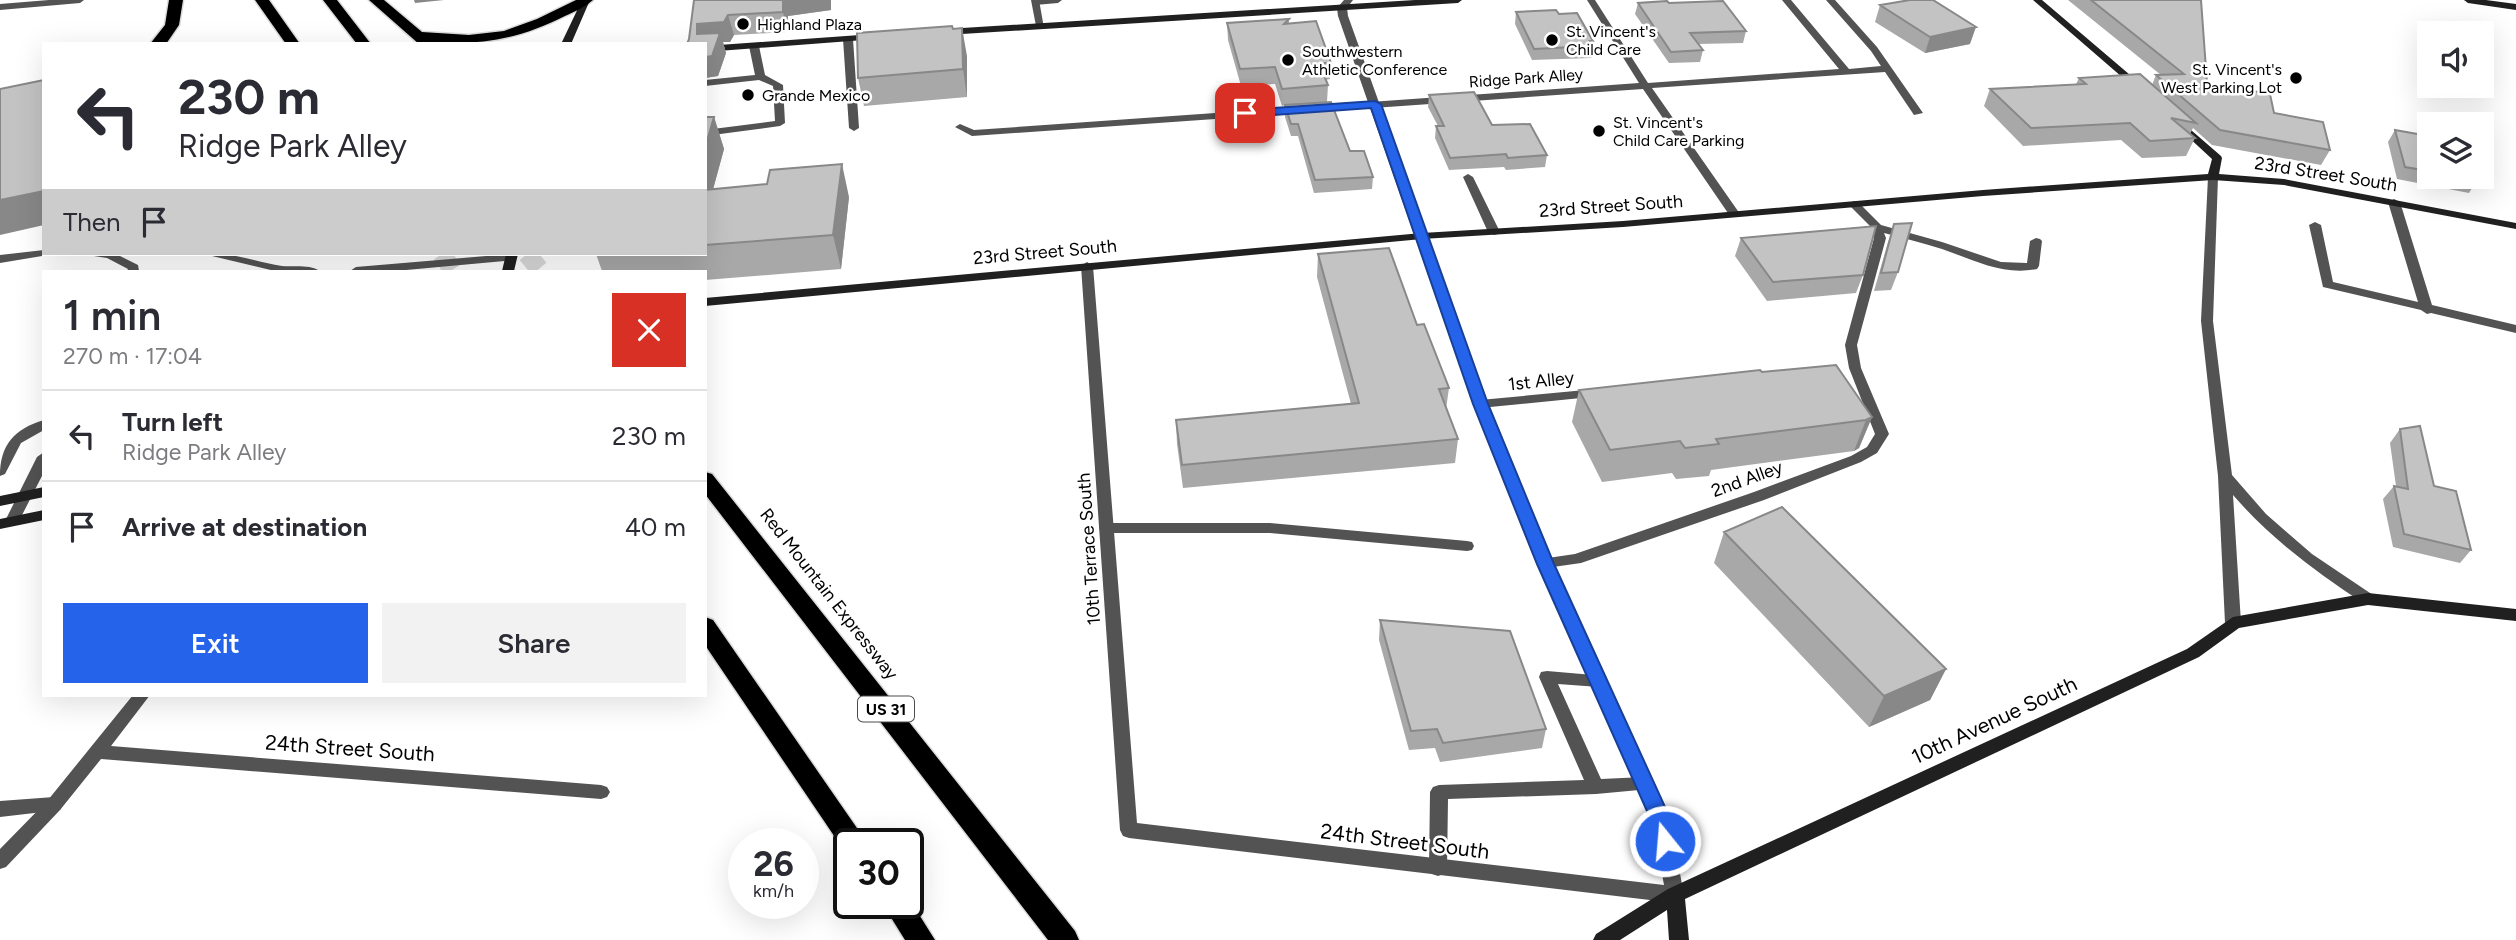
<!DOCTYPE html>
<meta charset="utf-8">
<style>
:root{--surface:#fff;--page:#f2f2f3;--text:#2b2b33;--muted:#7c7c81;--line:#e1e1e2;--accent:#2563eb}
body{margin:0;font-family:Figtree,sans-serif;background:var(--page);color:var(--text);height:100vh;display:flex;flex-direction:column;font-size:26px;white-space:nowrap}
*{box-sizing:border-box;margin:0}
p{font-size:23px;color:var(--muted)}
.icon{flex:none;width:38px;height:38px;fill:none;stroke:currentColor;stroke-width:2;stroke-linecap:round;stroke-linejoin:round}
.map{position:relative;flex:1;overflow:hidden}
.drawer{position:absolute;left:42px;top:270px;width:665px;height:427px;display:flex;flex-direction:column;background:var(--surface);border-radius:0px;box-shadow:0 7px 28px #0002}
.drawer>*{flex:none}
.guide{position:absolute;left:42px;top:42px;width:665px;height:214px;border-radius:0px;box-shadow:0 7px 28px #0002;background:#fff;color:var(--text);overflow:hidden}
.controls{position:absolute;left:2417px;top:21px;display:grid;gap:14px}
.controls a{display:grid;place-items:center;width:77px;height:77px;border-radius:0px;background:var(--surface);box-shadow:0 7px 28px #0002;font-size:35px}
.speed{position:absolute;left:728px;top:828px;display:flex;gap:14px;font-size:35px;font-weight:700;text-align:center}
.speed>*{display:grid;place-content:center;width:91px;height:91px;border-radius:50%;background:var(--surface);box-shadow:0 7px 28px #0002;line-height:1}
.speed small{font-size:18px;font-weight:400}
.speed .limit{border:4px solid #111;border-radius:10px;background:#fff;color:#111}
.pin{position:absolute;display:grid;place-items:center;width:60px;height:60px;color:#fff;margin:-30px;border-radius:14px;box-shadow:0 4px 10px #0006}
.me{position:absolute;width:77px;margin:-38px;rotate:343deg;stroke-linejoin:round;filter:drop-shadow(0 0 5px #0008)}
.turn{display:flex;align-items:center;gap:24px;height:147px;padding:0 21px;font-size:32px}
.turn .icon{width:91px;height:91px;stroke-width:2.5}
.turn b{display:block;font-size:49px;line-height:60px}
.then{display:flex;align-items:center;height:66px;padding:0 21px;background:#0003;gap:14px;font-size:26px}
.round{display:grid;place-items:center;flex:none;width:74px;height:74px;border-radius:0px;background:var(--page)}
.head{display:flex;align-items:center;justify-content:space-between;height:119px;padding:0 21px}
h1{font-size:42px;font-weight:600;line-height:52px}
.cta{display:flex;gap:14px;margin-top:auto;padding:14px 21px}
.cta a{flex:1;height:80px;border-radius:0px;background:var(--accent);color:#fff;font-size:28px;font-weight:600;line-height:80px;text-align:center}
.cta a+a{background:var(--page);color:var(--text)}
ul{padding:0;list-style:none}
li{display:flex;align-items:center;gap:21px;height:91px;padding:0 21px;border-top:2px solid var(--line)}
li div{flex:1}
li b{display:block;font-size:26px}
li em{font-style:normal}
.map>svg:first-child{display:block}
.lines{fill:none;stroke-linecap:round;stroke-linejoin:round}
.highway-tunnel{stroke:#d9d9d9;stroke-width:19;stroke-dasharray:19 10;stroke-linecap:butt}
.highway-casing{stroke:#dbdbdb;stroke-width:3}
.lane{fill:#535353;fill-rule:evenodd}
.street{fill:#535353;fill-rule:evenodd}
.secondary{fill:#202020;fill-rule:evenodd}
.highway{fill:#000;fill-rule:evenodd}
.wall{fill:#a8a8a8}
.shaded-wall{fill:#888}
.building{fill:#c3c3c3;stroke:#888;stroke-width:2}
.route{fill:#2563eb;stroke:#184099;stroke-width:2}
.poi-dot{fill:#000;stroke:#fff;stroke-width:2.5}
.labels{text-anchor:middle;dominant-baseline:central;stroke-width:5;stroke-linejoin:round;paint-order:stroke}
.far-poi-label{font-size:16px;fill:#000;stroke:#fff;text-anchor:start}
.far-street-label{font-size:16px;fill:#000;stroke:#fff}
.shield{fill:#fff;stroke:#4c4c4c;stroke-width:2}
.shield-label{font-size:16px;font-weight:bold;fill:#000}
.street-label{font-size:18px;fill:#000;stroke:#fff}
.near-street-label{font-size:21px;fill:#000;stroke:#fff}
</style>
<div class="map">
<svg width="2516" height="940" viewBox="0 0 2516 940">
<rect width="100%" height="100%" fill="#fff"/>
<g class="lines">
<path class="highway-tunnel" d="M 442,254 L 453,271
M 527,254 L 541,271"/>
<g class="highway-casing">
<path id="highway" d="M 169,0 L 183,0 L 179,25 L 166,44 L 150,44 L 165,25 Z
M 255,0 L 269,0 L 300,44 L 286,44 Z
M 323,0 L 337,0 L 371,44 L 357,44 Z
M 369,0 L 384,0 L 422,32 L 469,35 L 504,31 L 537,19 L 576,0 L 593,0 C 585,7 574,12 565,16 C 522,38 481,46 433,42 L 435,44 L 419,44 Z
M 705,472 L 712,474 L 1075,931 L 1079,940 L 1048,940 L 705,494 Z
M 705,617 L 713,620 L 868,844 L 849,844 L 849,854 L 845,852 L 705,645 Z
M 908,897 L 935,940 L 905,940 L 882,903 L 908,903 Z"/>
</g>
<path class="lane" d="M 49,0 L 84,0 L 80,3 L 0,10 L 0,4 Z
M 1032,0 L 1062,0 L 1058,3 L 1035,5 L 1032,4 Z
M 1587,0 L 1595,0 L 1648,83 L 1839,69 L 1782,0 L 1791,0 L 1849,69 L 1881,66 L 1871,51 L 1826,0 L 1835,0 L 1877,47 L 1923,113 L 1914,115 L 1885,72 L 1652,88 L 1740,214 L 1734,217 L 1730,216 L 1643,89 L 972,136 L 955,127 L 960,124 L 974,130 L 1639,83 Z
M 848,36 L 853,39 L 859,128 L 854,131 L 849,128 L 843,39 Z
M 754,43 L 759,46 L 765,75 L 783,85 L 785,123 L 780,126 L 705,136 L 705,130 L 775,121 L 773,86 L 759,80 L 705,86 L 705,80 L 755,75 L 749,46 Z
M 1468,174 L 1473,177 L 1500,232 L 1498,234 L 1494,235 L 1488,232 L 1463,177 Z
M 2394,199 L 2400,202 L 2432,305 L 2516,325 L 2516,333 L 2431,313 L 2427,314 L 2421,310 L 2323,287 L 2309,225 L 2315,222 L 2321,225 L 2333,282 L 2418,302 L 2388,202 Z
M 1854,201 L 1858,202 L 1881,225 L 1942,242 L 2001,262 L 2027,263 L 2030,241 L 2036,238 L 2040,239 L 2042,241 L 2039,266 L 2037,269 C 2003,276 1974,260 1942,249 C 1923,243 1904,238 1884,233 L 1886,238 L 1857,345 L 1861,368 L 1889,434 L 1877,453 L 1861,462 L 1764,500 L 1581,563 L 1546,568 L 1541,567 L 1538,563 L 1541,559 L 1575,554 L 1754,492 L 1851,456 L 1867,447 L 1875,434 L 1849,368 L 1845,345 L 1874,238 L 1872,228 L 1848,204 Z
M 44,250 L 44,254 L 49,254 L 48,255 L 0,263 L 0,255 Z
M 92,254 L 116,254 L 138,265 L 139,271 L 127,271 L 128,269 L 107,258 L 94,256 Z
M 1596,389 L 1601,390 L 1603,393 L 1601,396 L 1480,408 L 1473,404 L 1480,400 Z
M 1106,523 L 1270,523 L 1467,541 L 1472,542 L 1474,546 L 1472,550 L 1467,551 L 1270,533 L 1106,533 L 1101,532 L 1099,528 L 1101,524 Z
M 1547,671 L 1605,676 L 1607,681 L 1605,686 L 1599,687 L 1558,684 L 1601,779 L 1644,777 L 1650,779 L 1653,784 L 1650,789 L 1596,794 L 1448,799 L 1447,868 L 1444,874 L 1438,876 L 1432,874 L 1429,868 L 1430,792 L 1433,787 L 1439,785 L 1584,780 L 1539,677 L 1541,672 Z
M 54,797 L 60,800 L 63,805 L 60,810 L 0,817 L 0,801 Z"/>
<path class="street" d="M 1031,0 L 1039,0 L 1044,28 L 1036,26 Z
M 1344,0 L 1353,0 L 1347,8 L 1348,16 L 1487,404 L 1554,563 L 1670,820 L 1684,895 L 1682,901 L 1675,903 L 1129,838 L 1123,836 L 1120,830 L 1081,266 L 1087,262 L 1093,266 L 1137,823 L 1664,885 L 1652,820 L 1538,563 L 1473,404 L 1338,16 L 1337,8 Z
M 2213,174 L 2218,177 L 2213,321 L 2232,475 L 2266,514 L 2312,554 L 2373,595 L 2376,599 L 2373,603 L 2363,603 C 2315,571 2271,539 2233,495 L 2241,623 L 2239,627 L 2227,627 L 2225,623 L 2218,476 L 2201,321 L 2208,177 Z
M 210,254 C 235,253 257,262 282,266 C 294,267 310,264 320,271 L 275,271 L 212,256 Z
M 511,254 L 517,258 L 515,260 L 395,271 L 350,271 L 356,267 Z
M 44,420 L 44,430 L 21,443 L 5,474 L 0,476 C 0,445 14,429 44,420 Z
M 44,452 L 44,472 L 19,521 L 12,526 L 7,525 L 5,521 L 37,457 Z
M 133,695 L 150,695 L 111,746 L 601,785 L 607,787 L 610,792 L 607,797 L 601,799 L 101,759 L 60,810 L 6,867 L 0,869 L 0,849 L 48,800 Z"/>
<path class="secondary" d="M 582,0 L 590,0 L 571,44 L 561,44 Z
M 1415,0 L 1462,0 L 1458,3 L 946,35 L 941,32 L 946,29 Z
M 2033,0 L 2042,0 L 2143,86 L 2143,90 L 2137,90 Z
M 2464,0 L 2486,0 L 2516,4 L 2516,10 L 2468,3 Z
M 874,34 L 877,35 L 877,39 L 705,52 L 705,46 Z
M 2176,117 L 2221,156 L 2222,158 L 2219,174 L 2284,179 L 2516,223 L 2516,229 L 2284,185 L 2213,180 L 1983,196 L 1623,227 L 1422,239 L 705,306 L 705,298 L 1422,233 L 1623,221 L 1983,190 L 2208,174 L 2212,159 L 2172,122 L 2172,118 Z
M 506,254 L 518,254 L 514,271 L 502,271 Z
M 44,487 L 44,497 L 0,506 L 0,496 Z
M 44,510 L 44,520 L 0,529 L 0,519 Z
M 2368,593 L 2516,609 L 2516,621 L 2368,605 L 2239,628 L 2199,657 L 1685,899 L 1689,940 L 1669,940 L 1667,910 L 1620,940 L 1593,940 L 1596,934 L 1668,889 L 2187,649 L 2233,617 Z"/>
<use href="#highway" class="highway"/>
</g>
<path class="wall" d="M 694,0 L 831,0 L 831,10 L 788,16 L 787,32 L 734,35 L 730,42 L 723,42 L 726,53 L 718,76 L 705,78 L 705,44 L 689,39 Z
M 2068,0 L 2201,0 L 2207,83 L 2274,113 L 2330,150 L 2321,165 L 2212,145 L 2193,128 L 2190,134 L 2195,138 L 2186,156 L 2142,158 L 2121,140 L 2023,146 L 1984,106 L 1990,89 L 2076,84 L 2079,78 L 2152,85 L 2156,75 L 2161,75 Z
M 1638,3 L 1669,3 L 1746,31 L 1743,43 L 1698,44 L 1703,50 L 1700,62 L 1669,63 L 1635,14 Z
M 1880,5 L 1970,44 L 1925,53 L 1875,22 Z
M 1516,12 L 1559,14 L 1593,41 L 1591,58 L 1532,60 L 1515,24 Z
M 1289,19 L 1289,24 L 1331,63 L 1330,79 L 1325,80 L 1328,85 L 1327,102 L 1350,151 L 1373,177 L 1372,189 L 1314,193 L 1298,136 L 1291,136 L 1285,117 L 1285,105 L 1282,106 L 1275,84 L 1241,86 L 1228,40 L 1227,23 Z
M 967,56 L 967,97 L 864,106 L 858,78 Z
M 1429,95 L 1492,125 L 1547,155 L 1545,167 L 1506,170 L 1504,167 L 1449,170 L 1435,138 L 1436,126 L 1438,126 L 1428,107 Z
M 705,117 L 714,117 L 724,149 L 713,189 L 849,197 L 841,269 L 705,280 L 705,271 L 602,271 L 596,254 L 705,254 Z
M 2395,130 L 2429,136 L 2429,177 L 2476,177 L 2477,180 L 2469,193 L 2397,179 L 2388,142 Z
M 1894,224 L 1898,272 L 1891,290 L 1874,291 L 1888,242 Z
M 1741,238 L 1863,275 L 1856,293 L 1767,301 L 1735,256 Z
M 1318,254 L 1417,325 L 1449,388 L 1446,409 L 1458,439 L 1455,463 L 1183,488 L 1177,444 L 1176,420 L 1351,404 L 1317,277 Z
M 1579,390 L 1872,417 L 1859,448 L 1854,451 L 1711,470 L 1709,476 L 1676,479 L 1672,473 L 1602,482 L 1572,422 Z
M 2400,429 L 2471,550 L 2460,563 L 2393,547 L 2383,499 L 2394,486 L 2396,486 L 2390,443 Z
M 1724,532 L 1946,669 L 1930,700 L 1869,727 L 1714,563 Z
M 1380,620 L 1546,729 L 1542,748 L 1440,762 L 1435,748 L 1409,750 L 1379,640 Z"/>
<path class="shaded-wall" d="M 414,0 L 444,0 L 415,3 Z
M 783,0 L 831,0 L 831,10 L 788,16 L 787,32 L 783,12 Z
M 728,15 L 734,35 L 730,42 L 723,42 L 726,53 L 718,76 L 705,78 L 705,57 L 697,34 L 697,24 Z
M 1976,27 L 1970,44 L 1925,53 L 1930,37 Z
M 962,28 L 967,56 L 967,97 L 963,69 Z
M 714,117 L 724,149 L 705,219 L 705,148 Z
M 842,164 L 849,197 L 841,269 L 833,235 Z
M 44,191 L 44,225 L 0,235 L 0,200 Z
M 1872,417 L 1859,448 L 1854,451 L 1866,420 Z
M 1946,669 L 1930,700 L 1869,727 L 1884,696 Z"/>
<path class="building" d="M 694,0 L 783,0 L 783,12 L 728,15 L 724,22 L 697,24 L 697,34 L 720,33 L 712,56 L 705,57 L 705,44 L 687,44 L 689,39 Z
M 1910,0 L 1933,0 L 1976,27 L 1930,37 L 1880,5 Z
M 2091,0 L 2201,0 L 2207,83 L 2270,94 L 2274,113 L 2323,122 L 2330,150 L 2220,130 L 2156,75 L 2184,74 Z
M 1667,1 L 1669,3 L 1723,1 L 1746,31 L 1690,33 L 1703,50 L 1671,52 L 1638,3 Z
M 1556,10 L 1559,14 L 1577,13 L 1593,41 L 1590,41 L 1593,46 L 1534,49 L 1516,12 Z
M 1289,19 L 1284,24 L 1316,21 L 1331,63 L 1319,63 L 1328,85 L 1282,89 L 1275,67 L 1240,69 L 1227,23 Z
M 952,26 L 953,29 L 962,28 L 963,69 L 858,78 L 857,33 Z
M 2140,74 L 2196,123 L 2171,118 L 2195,138 L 2150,141 L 2130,123 L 2031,128 L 1990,89 L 2086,84 L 2079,78 Z
M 44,80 L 44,191 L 0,200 L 0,89 Z
M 1474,92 L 1492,125 L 1530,124 L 1547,155 L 1508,158 L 1506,154 L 1450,158 L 1436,126 L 1444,126 L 1429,95 Z
M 1331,102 L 1350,151 L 1364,151 L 1373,177 L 1315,180 L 1298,124 L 1291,124 L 1285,105 Z
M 705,117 L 714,117 L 705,148 Z
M 2395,130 L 2429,136 L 2429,171 L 2405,167 Z
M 842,164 L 833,235 L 705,245 L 705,190 L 767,184 L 770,170 Z
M 2458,177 L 2476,177 L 2477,180 Z
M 1912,223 L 1898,272 L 1881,273 L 1894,224 Z
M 1876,226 L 1863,275 L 1773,282 L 1741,238 Z
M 1389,248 L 1417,325 L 1424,324 L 1449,388 L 1439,389 L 1458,439 L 1182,465 L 1176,420 L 1359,403 L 1318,254 Z
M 1836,365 L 1872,417 L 1866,420 L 1716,439 L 1719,444 L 1685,448 L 1680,441 L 1610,450 L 1579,390 L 1760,370 L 1762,372 Z
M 2420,426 L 2434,486 L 2456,491 L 2471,550 L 2404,534 L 2394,486 L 2408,489 L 2400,429 Z
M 1782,507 L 1946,669 L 1884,696 L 1724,532 Z
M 1380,620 L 1510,631 L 1546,729 L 1443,743 L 1437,729 L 1411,731 Z"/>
<path class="route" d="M 1375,101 L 1381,104 L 1488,404 L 1554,564 L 1671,820 L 1675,841 L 1672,847 L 1665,850 L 1657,847 L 1651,820 L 1537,564 L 1473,404 L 1371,108 L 1245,117 L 1240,113 L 1245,110 Z"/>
<g class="poi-dot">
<circle cx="743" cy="24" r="7"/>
<circle cx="1552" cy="40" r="7"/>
<circle cx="1288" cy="60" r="7"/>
<circle cx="2296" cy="78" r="7"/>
<circle cx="748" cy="95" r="7"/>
<circle cx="1599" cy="131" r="7"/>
</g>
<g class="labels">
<g class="far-poi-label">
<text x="757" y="24">Highland Plaza</text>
<text x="1566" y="31">St. Vincent's<tspan x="1566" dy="18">Child Care</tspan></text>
<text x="1302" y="51">Southwestern<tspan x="1302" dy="18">Athletic Conference</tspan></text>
<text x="2282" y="69" text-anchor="end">St. Vincent's<tspan x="2282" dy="18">West Parking Lot</tspan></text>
<text x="762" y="95">Grande Mexico</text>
<text x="1613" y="122">St. Vincent's<tspan x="1613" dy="18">Child Care Parking</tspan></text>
</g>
<g class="far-street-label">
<text transform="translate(1526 78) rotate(-4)">Ridge Park Alley</text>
</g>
<rect class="shield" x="858" y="696.5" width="56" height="25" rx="5"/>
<g class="shield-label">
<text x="886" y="709">US 31</text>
</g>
<g class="street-label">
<text transform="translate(2326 174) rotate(9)">23rd Street South</text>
<text transform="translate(1611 206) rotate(-4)">23rd Street South</text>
<text transform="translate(1045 252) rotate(-5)">23rd Street South</text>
<text transform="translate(1541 381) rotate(-6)">1st Alley</text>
<text transform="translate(1747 479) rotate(-20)">2nd Alley</text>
<text transform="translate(1089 549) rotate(-94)">10th Terrace South</text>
<text transform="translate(829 594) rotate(52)">Red Mountain Expressway</text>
</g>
<g class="near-street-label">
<text transform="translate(1994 720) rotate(-25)">10th Avenue South</text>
<text transform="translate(350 748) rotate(4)">24th Street South</text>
<text transform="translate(1405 841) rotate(7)">24th Street South</text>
</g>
</g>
</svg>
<div class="controls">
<a><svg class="icon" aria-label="sound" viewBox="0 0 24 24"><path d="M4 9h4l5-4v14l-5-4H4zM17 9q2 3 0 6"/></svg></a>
<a><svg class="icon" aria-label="layers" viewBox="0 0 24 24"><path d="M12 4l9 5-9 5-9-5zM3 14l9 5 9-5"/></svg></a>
</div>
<div class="speed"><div>26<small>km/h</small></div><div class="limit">30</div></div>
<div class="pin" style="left:1245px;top:113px;background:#d93025"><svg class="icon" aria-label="arrive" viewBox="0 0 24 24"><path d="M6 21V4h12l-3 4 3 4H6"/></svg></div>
<svg class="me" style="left:1665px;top:841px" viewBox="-20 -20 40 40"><circle r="17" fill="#2563eb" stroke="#fff" stroke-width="3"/><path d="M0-11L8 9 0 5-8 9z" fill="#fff"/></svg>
<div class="guide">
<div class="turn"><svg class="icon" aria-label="left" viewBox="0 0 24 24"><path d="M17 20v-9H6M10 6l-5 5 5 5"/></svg><div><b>230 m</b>Ridge Park Alley</div></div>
<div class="then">Then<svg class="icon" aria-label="arrive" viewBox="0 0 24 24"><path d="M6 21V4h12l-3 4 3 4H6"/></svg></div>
</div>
<section class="drawer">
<div class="head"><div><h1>1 min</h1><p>270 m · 17:04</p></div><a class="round" style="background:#d93025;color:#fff"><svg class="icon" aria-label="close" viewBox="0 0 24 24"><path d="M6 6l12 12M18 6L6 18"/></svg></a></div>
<ul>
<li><svg class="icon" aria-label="left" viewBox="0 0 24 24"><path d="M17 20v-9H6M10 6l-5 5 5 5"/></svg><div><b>Turn left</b><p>Ridge Park Alley</p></div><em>230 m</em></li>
<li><svg class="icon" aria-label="arrive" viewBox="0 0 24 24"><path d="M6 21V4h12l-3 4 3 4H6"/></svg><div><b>Arrive at destination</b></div><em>40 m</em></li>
</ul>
<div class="cta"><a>Exit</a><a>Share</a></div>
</section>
</div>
